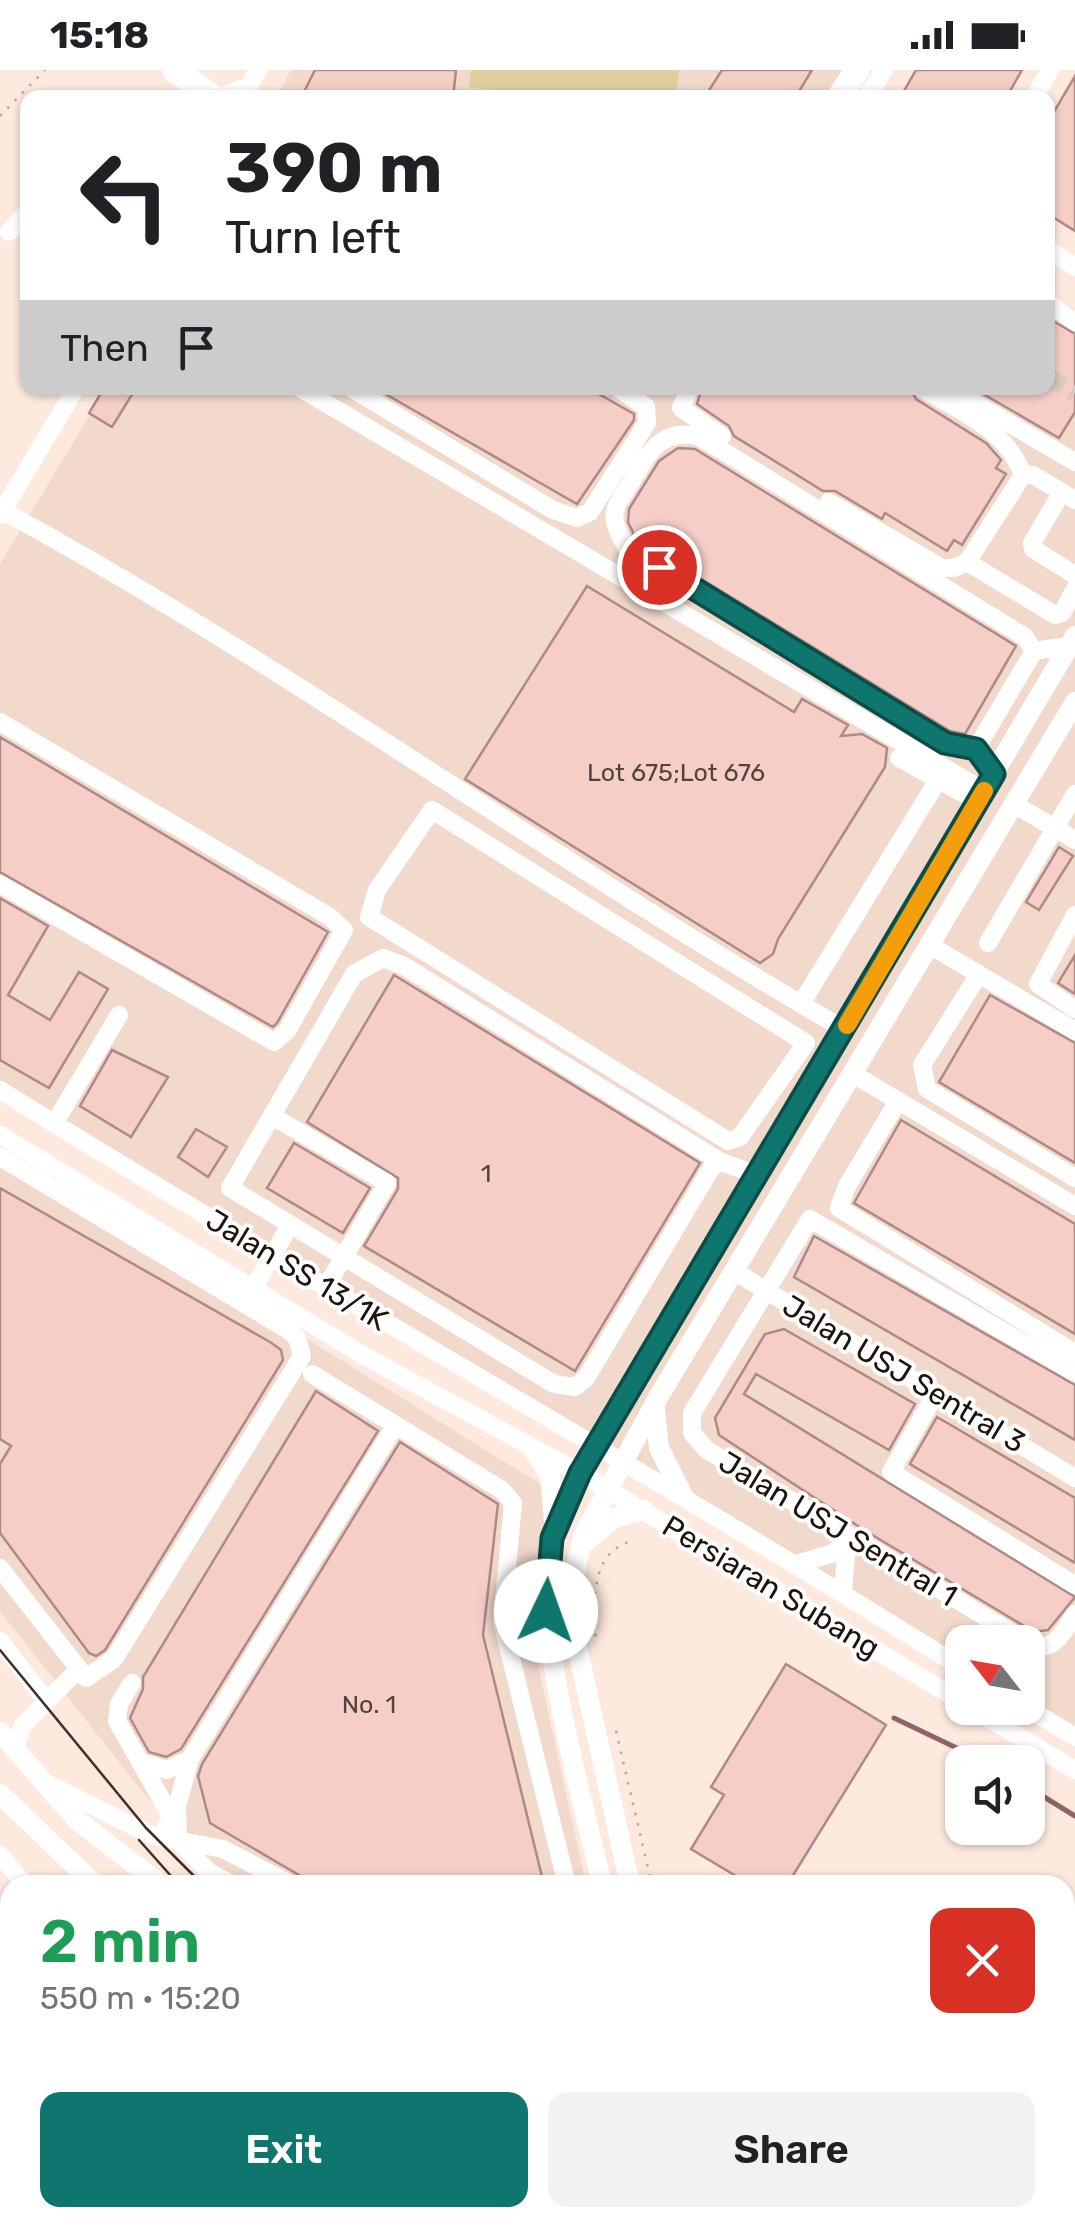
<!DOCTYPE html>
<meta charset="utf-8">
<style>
:root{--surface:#fff;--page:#f2f2f2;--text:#202124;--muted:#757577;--accent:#0f766e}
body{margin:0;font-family:Rubik,sans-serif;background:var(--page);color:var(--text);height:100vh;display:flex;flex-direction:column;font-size:38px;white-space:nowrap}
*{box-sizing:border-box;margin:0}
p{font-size:32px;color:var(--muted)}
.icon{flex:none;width:55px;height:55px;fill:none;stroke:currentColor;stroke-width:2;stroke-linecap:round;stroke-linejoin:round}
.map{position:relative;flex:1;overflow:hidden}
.drawer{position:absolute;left:0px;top:1805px;width:1075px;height:352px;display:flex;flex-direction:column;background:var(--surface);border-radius:30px 30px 0 0;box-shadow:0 2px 8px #0004}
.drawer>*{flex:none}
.top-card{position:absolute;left:20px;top:20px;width:1035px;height:305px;border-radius:20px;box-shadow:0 2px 8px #0004;background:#fff;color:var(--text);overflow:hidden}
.needle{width:65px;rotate:301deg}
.fabs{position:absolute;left:945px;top:1555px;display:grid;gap:20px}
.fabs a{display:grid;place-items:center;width:100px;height:100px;border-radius:20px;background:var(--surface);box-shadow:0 2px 8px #0004;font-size:50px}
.pin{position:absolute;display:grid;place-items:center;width:85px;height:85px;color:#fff;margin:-42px;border:5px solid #fff;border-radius:50%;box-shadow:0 2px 10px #0007}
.me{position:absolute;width:110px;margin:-55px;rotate:3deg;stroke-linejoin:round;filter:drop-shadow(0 0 8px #0008)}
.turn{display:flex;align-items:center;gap:35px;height:210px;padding:0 40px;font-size:45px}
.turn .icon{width:130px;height:130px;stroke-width:2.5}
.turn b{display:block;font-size:70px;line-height:85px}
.then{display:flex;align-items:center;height:95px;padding:0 40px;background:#0003;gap:20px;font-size:38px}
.round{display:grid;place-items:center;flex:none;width:105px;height:105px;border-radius:20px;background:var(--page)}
.overview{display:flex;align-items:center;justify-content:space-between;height:170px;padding:0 40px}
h1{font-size:60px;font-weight:600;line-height:75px;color:#1e9e55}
.action{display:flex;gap:20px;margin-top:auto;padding:20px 40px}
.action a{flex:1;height:115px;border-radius:20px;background:var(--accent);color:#fff;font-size:40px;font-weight:600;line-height:115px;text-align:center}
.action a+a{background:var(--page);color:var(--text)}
.status{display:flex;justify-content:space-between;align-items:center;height:70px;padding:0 50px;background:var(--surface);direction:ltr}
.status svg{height:28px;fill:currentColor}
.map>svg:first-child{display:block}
.built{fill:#f1d9cc}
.green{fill:#decf9f}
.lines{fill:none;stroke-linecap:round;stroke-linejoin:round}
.stream{stroke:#926269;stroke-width:5}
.building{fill:#f5cec8;stroke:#af8a85;stroke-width:2.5}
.minor-tunnel{stroke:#dcc9bf;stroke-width:18;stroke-dasharray:18 9;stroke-linecap:butt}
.path{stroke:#b8a69d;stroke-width:2.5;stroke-dasharray:2.5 8;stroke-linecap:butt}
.minor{stroke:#fff;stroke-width:18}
.major{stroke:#fff;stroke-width:20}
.highway{stroke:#fff;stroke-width:25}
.tram{stroke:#3d312a;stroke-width:2.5}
.route-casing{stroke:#0a4d48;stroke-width:25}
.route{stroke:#0f766e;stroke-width:18}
.slow{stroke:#f59e0b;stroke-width:18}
.labels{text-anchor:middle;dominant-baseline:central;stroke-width:8;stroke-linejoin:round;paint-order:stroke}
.number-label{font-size:25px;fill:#54423c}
.street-label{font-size:30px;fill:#1e130d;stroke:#fff}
</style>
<div class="status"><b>15:18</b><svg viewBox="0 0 49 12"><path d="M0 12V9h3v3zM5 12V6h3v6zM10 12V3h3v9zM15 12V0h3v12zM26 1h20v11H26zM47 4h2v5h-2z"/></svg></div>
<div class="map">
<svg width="1075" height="2156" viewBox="0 0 1075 2156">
<rect width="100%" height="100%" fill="#fee9de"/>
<path class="built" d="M 291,0 L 868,0 L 852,28 L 276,28 Z
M 1048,223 L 1075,240 L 1075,1656 L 1028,1628 L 1028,1572 L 962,1572 L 962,1589 L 0,1014 L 0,494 L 106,318 L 1048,318 Z
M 0,1078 L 553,1422 L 531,1563 L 586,1815 L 228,1815 L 145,1725 L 0,1541 Z
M 246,2148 L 439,2148 L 441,2156 L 258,2156 Z
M 842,2148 L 995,2148 L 990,2156 L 856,2156 Z"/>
<path class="green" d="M 471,0 L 679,0 L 676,27 L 563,28 L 469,17 Z"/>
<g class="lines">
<path class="stream" d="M 894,1648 L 986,1692
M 1028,1717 L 1075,1746"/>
</g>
<path class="building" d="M 315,0 L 456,0 L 453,28 L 301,28 Z
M 722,0 L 812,0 L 795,28 L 704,28 Z
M 916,0 L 1022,0 L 1006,28 L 900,28 Z
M 1075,6 L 1075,161 L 1048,144 L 1048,52 Z
M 1048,248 L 1075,264 L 1075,342 L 1059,368 L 973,318 L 1048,318 Z
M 104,318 L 136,318 L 112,357 L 89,343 Z
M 375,318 L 588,318 L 634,344 L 634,350 L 577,434 Z
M 702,318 L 910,318 L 916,329 L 986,373 L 1001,390 L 996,398 L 1006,404 L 962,475 L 954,470 L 947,481 L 885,443 L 882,449 L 835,421 L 823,421 L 734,366 L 729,356 L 697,334 Z
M 678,378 L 695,379 L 1016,576 L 965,664 L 950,661 L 636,469 L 628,452 L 629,439 L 659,391 Z
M 587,516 L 794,642 L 802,629 L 848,655 L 841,666 L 862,664 L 887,678 L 885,697 L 778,869 L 773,884 L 760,893 L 465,709 Z
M 0,667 L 328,862 L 277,953 L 273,957 L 0,802 Z
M 1059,777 L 1073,786 L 1039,840 L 1026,832 Z
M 0,828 L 48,856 L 8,925 L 50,950 L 79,902 L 108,919 L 49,1018 L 0,990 Z
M 1075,885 L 1075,924 L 1058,913 Z
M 394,905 L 700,1093 L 575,1301 L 364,1176 L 398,1119 L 398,1108 L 307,1052 Z
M 990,925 L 1075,973 L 1075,1093 L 939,1012 Z
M 112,980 L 168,1007 L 131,1067 L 80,1036 Z
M 901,1050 L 1075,1154 L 1075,1264 L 854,1133 Z
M 196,1059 L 227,1077 L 208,1107 L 178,1087 Z
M 294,1073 L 370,1118 L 343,1163 L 267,1118 Z
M 0,1118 L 270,1272 L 281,1280 L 283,1290 L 105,1580 L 96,1586 L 89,1583 L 0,1463 L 0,1394 L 11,1376 L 0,1369 Z
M 814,1166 L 1075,1315 L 1075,1370 L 794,1207 Z
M 784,1259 L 915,1334 L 889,1380 L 756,1304 L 744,1324 L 1075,1527 L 1048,1560 L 1034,1562 L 864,1460 L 719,1365 L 715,1348 L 765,1264 Z
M 316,1321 L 378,1361 L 181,1679 L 166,1687 L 149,1682 L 130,1648 L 143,1619 L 143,1607 Z
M 937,1347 L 1075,1428 L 1075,1493 L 910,1394 Z
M 400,1372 L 498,1434 L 483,1565 L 544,1815 L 316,1815 L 210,1753 L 198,1706 L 202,1694 Z
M 786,1594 L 886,1655 L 787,1815 L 751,1815 L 691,1779 L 724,1725 L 711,1717 Z"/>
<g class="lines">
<path class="minor-tunnel" d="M 1048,307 L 1075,323"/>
<path class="path" d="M 0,46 L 45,0
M 593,1535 C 598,1505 599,1482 631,1471
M 593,1543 L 596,1570
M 616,1661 L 652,1815
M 0,2134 L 10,2140
M 23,2148 L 37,2156"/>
<path class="minor" d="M 246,21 L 258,0
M 220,28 L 240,19 L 255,28
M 866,28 L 884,0
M 1034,28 L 1050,0
M 9,162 L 28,142
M 1048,179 L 1075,197
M 1048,233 L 1075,252
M 300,318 L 984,721
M 351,318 L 553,440 L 577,448 L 590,442 L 647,353 L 646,337 L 618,318
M 690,318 L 681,338 L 722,366
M 922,318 C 961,342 1007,360 1023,405
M 949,318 L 1075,392
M 1062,422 L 1032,473 L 1033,479 L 1075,505
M 829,432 L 942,498 L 954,498 L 967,492 L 1023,405 L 1033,405 L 1075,430
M 3,441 C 292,598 558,795 844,959
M 0,445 L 76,318
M 967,492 L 1055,545 L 1062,543 L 1075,519
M 0,652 L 330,847 L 344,860 L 287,961 L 274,972 L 0,814
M 976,679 L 945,673 L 627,478 C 621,467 612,454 615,441 C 617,432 625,422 630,414 C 648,384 661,356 700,367 L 1025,567 L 1034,581
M 899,688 L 978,732
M 993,704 L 976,679 L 1034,581 L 1069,576
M 1014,734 L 1075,770
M 432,740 L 806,973 L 740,1067 L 728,1071 L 369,847 L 377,820 Z
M 1075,845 L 1038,914 L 1075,939
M 988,873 L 1075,724
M 931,876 L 1075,961
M 979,904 L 922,995 L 927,1019 L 1075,1108
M 801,934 L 938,710
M 853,1004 L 1075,1136
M 0,1020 C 318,1218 646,1399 962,1598
M 898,1031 L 847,1116 L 839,1138 L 1075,1283
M 272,1046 L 387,1113 L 326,1217
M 54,1054 L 119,945
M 0,1065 L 366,1287 L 580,1403 L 962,1632
M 0,1087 L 288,1260 L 297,1268 L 302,1286 L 114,1589 L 86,1608 L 0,1498
M 721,1092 L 712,1097 L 586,1308 L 575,1317 L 554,1314 L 230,1118 L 354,904 L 383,888 L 404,896 L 721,1092 L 755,1104
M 734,1201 L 1075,1408
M 248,1228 L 290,1155
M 312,1304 L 502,1420 L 513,1433 L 502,1552 L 567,1815
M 936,1323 L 891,1402 L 1075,1515
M 796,1494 L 834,1483 L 849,1465
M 843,1522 L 847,1471
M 0,1571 L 45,1629
M 1027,1572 L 707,1380 L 692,1363 L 692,1343 L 810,1149 L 1075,1303
M 1028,1573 C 1053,1585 1063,1563 1075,1544
M 132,1613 L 119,1634 L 117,1651 L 171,1746 L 166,1757
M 971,1638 L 1075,1700
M 1027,1638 L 1075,1667
M 14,1679 L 23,1655 L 79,1599
M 140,1692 L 167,1700 L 190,1689
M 46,1713 L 151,1765 L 223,1779 L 292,1815
M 0,1785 L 25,1815
M 233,1815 L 209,1802 L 178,1770 L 177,1736 L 190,1689 L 395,1356
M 0,2022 L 10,2005
M 235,2148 L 249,2156
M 301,2148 L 310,2152
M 447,2148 L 448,2156
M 912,2148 L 925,2156
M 62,2156 L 67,2148
M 210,2156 L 215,2148
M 272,2156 L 277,2148
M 424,2156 L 426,2148
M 801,2156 L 813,2149 L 833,2156"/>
<path class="major" d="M 655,1338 L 659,1378 L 683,1426
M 532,1378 L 550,1405 L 554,1451
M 586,1472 L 614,1448 L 644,1440
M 0,1662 L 77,1750 L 161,1815
M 0,1724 L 95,1815
M 602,1815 C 582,1724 530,1554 553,1467 C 559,1444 570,1423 580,1403 L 1075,566
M 630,1815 L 574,1563 L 573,1510 L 583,1466 L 659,1326 L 1075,632
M 483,2148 L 483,2156
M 640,2148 L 654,2156
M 722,2148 L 736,2156
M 516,2156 L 521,2148
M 548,2156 L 553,2148"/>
<path class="highway" d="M 175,0 L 214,28
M 839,28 L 857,0"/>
<path class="tram" d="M 0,1580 L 146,1758 L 203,1815
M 139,1770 L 179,1815
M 661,2148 L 675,2156
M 712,2148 L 726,2156"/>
</g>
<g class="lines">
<g class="route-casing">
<path id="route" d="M 546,1541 L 552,1468 L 580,1403 L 994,704 L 976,679 L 945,673 L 659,497"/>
</g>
<use href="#route" class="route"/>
<path class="slow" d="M 847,955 L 984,721"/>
</g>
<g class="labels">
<g class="number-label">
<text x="676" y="702">Lot 675;Lot 676</text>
<text x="486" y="1103">1</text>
<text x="369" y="1634">No. 1</text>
</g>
<g class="street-label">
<text transform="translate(297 1200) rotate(31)">Jalan SS 13/1K</text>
<text transform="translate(904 1304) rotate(31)">Jalan USJ Sentral 3</text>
<text transform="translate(838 1459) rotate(31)">Jalan USJ Sentral 1</text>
<text transform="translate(771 1517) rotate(31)">Persiaran Subang</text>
</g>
</g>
</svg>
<div class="fabs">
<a><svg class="needle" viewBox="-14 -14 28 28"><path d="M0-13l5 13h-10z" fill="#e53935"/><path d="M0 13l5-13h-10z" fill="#757577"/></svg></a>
<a><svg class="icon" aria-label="sound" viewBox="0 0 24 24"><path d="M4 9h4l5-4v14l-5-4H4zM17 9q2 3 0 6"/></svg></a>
</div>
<div class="pin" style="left:659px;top:497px;background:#d93025"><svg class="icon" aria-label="arrive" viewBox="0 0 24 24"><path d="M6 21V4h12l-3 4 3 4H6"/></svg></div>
<svg class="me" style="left:546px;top:1541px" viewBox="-20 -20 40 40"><circle r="19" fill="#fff"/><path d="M0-13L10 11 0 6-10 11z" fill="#0f766e"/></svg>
<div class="top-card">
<div class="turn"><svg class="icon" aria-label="left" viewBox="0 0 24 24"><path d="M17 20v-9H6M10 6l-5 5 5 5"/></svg><div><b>390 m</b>Turn left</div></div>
<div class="then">Then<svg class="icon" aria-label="arrive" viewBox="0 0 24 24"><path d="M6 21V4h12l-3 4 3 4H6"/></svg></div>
</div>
<section class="drawer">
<div class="overview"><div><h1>2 min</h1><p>550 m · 15:20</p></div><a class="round" style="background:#d93025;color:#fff"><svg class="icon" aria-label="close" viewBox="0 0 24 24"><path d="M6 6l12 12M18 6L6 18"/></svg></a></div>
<div class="action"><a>Exit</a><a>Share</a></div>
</section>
</div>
